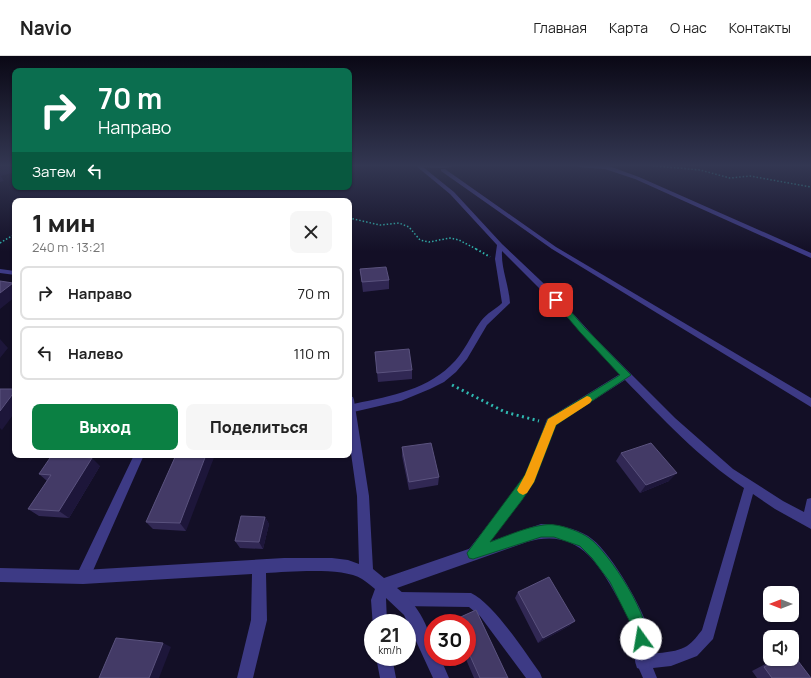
<!DOCTYPE html>
<html lang="ru">
<meta charset="utf-8">
<style>
:root{--surface:#fff;--page:#f6f6f6;--text:#222;--muted:#767676;--line:#e0e0e0;--accent:#0b8043}
body{margin:0;font-family:Manrope,sans-serif;background:var(--page);color:var(--text);height:100vh;display:flex;flex-direction:column;font-size:15px;white-space:nowrap}
*{box-sizing:border-box;margin:0}
p{font-size:13px;color:var(--muted)}
.icon{flex:none;width:22px;height:22px;fill:none;stroke:currentColor;stroke-width:2;stroke-linecap:round;stroke-linejoin:round}
.map{position:relative;flex:1;overflow:hidden}
.panel{position:absolute;left:12px;top:142px;width:340px;height:260px;display:flex;flex-direction:column;background:var(--surface);border-radius:8px;box-shadow:0 1px 3px #0004}
.panel>*{flex:none}
.hud{position:absolute;left:12px;top:12px;width:340px;height:122px;border-radius:8px;box-shadow:0 1px 3px #0004;background:#0b6e4f;color:#fff;overflow:hidden}
.needle{width:26px;rotate:270deg}
.fabs{position:absolute;left:763px;top:530px;display:grid;gap:8px}
.fabs a{display:grid;place-items:center;width:36px;height:36px;border-radius:8px;background:var(--surface);box-shadow:0 1px 3px #0004;font-size:20px}
.speed{position:absolute;left:364px;top:558px;display:flex;gap:8px;font-size:20px;font-weight:700;text-align:center}
.speed>*{display:grid;place-content:center;width:52px;height:52px;border-radius:50%;background:var(--surface);box-shadow:0 1px 3px #0004;line-height:1}
.speed small{font-size:10px;font-weight:400}
.speed .limit{border:6px solid #d22;background:#fff;color:#111}
.pin{position:absolute;display:grid;place-items:center;width:34px;height:34px;color:#fff;margin:-17px;border-radius:8px;box-shadow:0 2px 6px #0006}
.me{position:absolute;width:44px;margin:-22px;rotate:347deg;stroke-linejoin:round;filter:drop-shadow(0 0 3px #0008)}
.turn{display:flex;align-items:center;gap:14px;height:84px;padding:0 20px;font-size:18px}
.turn .icon{width:52px;height:52px;stroke-width:2.5}
.turn b{display:block;font-size:28px;line-height:34px}
.then{display:flex;align-items:center;height:38px;padding:0 20px;background:#0003;gap:8px;font-size:15px}
.round{display:grid;place-items:center;flex:none;width:42px;height:42px;border-radius:8px;background:var(--page)}
.head{display:flex;align-items:center;justify-content:space-between;height:68px;padding:0 20px}
h1{font-size:24px;font-weight:800;line-height:30px}
.button{display:flex;gap:8px;margin-top:auto;padding:8px 20px}
.button a{flex:1;height:46px;border-radius:8px;background:var(--accent);color:#fff;font-size:16px;font-weight:800;line-height:46px;text-align:center}
.button a+a{background:var(--page);color:var(--text)}
ul{padding:0;list-style:none}
li{display:flex;align-items:center;gap:12px;height:54px;margin:0 8px 6px;padding:0 12px;border:2px solid var(--line);border-radius:8px}
li div{flex:1}
li b{display:block;font-size:15px}
li em{font-style:normal}
header{display:flex;align-items:center;gap:24px;box-sizing:border-box;height:56px;padding:0 20px;background:var(--surface);border-bottom:1px solid var(--line)}
header strong{font-size:19px}
nav{display:flex;gap:22px;margin-inline-start:auto;font-size:14px}
.map>svg:first-child{display:block}
.lines{fill:none;stroke-linecap:round;stroke-linejoin:round}
.path-far2{stroke:#2fb8b0;stroke-width:1.5;stroke-dasharray:1.5 2;stroke-linecap:butt}
.path-far1{stroke:#2fb8b0;stroke-width:2;stroke-dasharray:1.5 2.5;stroke-linecap:butt}
.path{stroke:#2fb8b0;stroke-width:3;stroke-dasharray:2 3.5;stroke-linecap:butt}
.lane{fill:#3d3a85;fill-rule:evenodd}
.street{fill:#3d3a85;fill-rule:evenodd}
.wall{fill:#312854}
.shaded-wall{fill:#1d163a}
.building{fill:#433a66;stroke:#5a527e}
.route{fill:#0b8043;stroke:#07532c}
.slow{fill:#f59e0b}
</style>
<header>
<strong>Navio</strong>
<nav><a>Главная</a><a>Карта</a><a>О нас</a><a>Контакты</a></nav>
</header>
<div class="map">
<svg width="811" height="622" viewBox="0 0 811 622">
<rect width="100%" height="100%" fill="#130f26"/>
<g class="lines">
<path class="path-far2" d="M 646,109 L 700,114 L 730,122 L 750,120 L 811,131
M 349,162 L 380,169 L 399,167 L 409,171 L 420,184 L 429,186 L 450,182 L 459,184 L 478,194
M 0,187 L 15,178"/>
<path class="path-far1" d="M 476,193 L 490,201"/>
<path class="path" d="M 452,329 L 505,356 L 539,365"/>
<path class="lane" d="M 415,109 L 455,109 C 447,114 433,111 423,111 L 454,136 L 502,188 L 559,242 L 597,284 L 675,362 L 733,413 L 783,445 L 804,456 L 807,443 L 811,442 L 811,473 L 775,453 L 753,438 L 713,583 L 697,600 L 671,610 L 653,612 L 657,622 L 643,622 L 636,606 L 638,601 C 653,595 672,599 687,590 C 693,586 698,579 702,574 L 744,432 C 699,402 662,362 625,324 L 555,369 L 534,426 L 522,444 L 477,501 L 473,503 L 469,501 L 467,497 L 469,493 L 514,436 L 526,419 L 547,363 L 620,318 L 553,246 L 502,195 C 501,213 509,229 510,247 L 487,269 L 467,303 L 456,316 L 444,326 L 430,333 L 401,345 L 349,357 L 349,349 C 384,341 423,336 450,310 C 465,296 470,280 481,265 C 487,257 496,253 502,247 L 495,203 L 497,189 L 450,138 Z
M 576,109 L 606,109 L 639,121 L 811,197 L 811,202 L 635,123 L 605,113 L 579,111 Z
M 441,113 L 445,113 L 556,191 L 811,342 L 811,351 L 552,193 L 441,115 Z
M 134,399 L 144,399 L 88,526 L 83,527 L 78,526 L 77,521 L 78,516 Z
M 399,536 L 471,537 C 493,547 525,596 540,617 L 542,622 L 526,622 L 480,560 L 469,551 L 399,550 L 394,548 L 392,543 L 394,538 Z"/>
<path class="street" d="M 0,213 L 15,215 L 15,219 L 0,217 Z
M 349,340 L 353,341 L 354,344 L 369,440 L 373,513 L 384,522 L 541,468 C 556,468 575,472 588,480 C 609,493 639,546 647,569 C 650,578 652,603 649,612 L 643,614 L 637,612 C 632,599 635,585 633,572 C 630,561 622,549 616,539 C 596,502 574,472 527,486 L 397,532 C 418,548 433,575 433,601 L 440,601 L 449,622 L 433,622 L 404,559 L 386,542 L 387,567 L 373,567 L 373,571 L 371,544 L 375,533 C 371,530 367,526 362,523 C 343,511 290,516 266,517 L 267,564 L 253,622 L 237,622 L 251,564 L 252,518 L 83,528 L 0,526 L 0,512 L 83,514 L 284,502 L 332,502 L 348,504 L 359,508 L 357,440 L 349,383 Z
M 376,601 L 392,601 L 396,622 L 380,622 Z"/>
</g>
<path class="wall" d="M 360,213 L 389,224 L 389,233 L 363,236 Z
M 375,296 L 412,314 L 412,323 L 378,326 Z
M 402,391 L 439,421 L 438,429 L 409,434 L 402,400 Z
M 621,397 L 669,425 L 640,437 L 616,405 Z
M 176,399 L 186,475 L 153,473 L 146,466 Z
M 100,410 L 69,462 L 39,460 L 28,453 L 47,425 L 39,418 Z
M 265,461 L 269,468 L 263,493 L 240,492 L 235,485 Z
M 518,536 L 575,565 L 569,570 L 538,587 L 515,542 Z
M 476,554 L 508,622 L 474,622 L 465,601 L 467,601 L 467,567 L 453,567 L 454,564 Z
M 775,603 L 792,603 L 811,622 L 757,622 L 752,615 Z"/>
<path class="shaded-wall" d="M 5,109 L 15,109 L 15,116 L 1,120 L 4,125 L 0,126 L 0,110 Z
M 13,227 L 15,230 L 15,241 L 0,253 L 0,237 Z
M 0,283 L 8,292 L 0,302 Z
M 15,335 L 15,356 L 2,374 L 0,372 L 0,355 Z
M 206,399 L 215,399 L 186,475 L 180,467 Z
M 92,402 L 100,410 L 69,462 L 59,455 Z
M 677,417 L 669,425 L 640,437 L 646,429 Z
M 265,461 L 269,468 L 263,493 L 259,486 Z
M 575,565 L 569,570 L 538,587 L 543,582 Z
M 163,587 L 171,591 L 159,622 L 149,622 Z"/>
<path class="building" d="M 386,211 L 389,224 L 362,226 L 360,213 Z
M 0,225 L 13,227 L 0,237 Z
M 409,293 L 412,314 L 377,317 L 375,296 Z
M 0,333 L 15,333 L 15,335 L 0,355 Z
M 431,387 L 439,421 L 409,426 L 402,391 Z
M 651,387 L 677,417 L 646,429 L 621,397 Z
M 52,399 L 92,402 L 59,455 L 28,453 L 51,419 L 39,418 Z
M 176,399 L 206,399 L 180,467 L 146,466 Z
M 241,460 L 265,461 L 259,486 L 235,485 Z
M 549,521 L 575,565 L 543,582 L 518,536 Z
M 476,554 L 508,622 L 480,622 L 467,593 L 467,567 L 456,567 L 454,564 Z
M 116,582 L 163,587 L 149,622 L 99,622 Z
M 792,597 L 811,622 L 772,622 L 764,611 L 780,603 L 792,603 Z"/>
<linearGradient id="sky" x2="0" y2="1"><stop stop-color="#0a0815"/><stop offset="0.56" stop-color="#333752"/><stop offset="1" stop-color="#333752" stop-opacity="0"/></linearGradient>
<rect width="811" height="196" fill="url(#sky)"/>
<path class="route" d="M 556,241 L 559,242 L 585,272 L 631,319 L 556,369 L 534,426 L 522,444 L 490,486 C 507,480 538,466 555,469 C 564,470 581,476 589,482 C 608,495 655,566 646,588 L 641,590 L 636,588 L 633,572 L 610,526 L 592,502 L 580,490 L 554,481 L 541,481 L 473,503 L 469,502 L 467,497 L 525,419 L 548,363 L 620,319 L 580,276 L 554,245 L 554,242 Z"/>
<path class="slow" d="M 587,340 L 590,341 L 592,344 L 590,347 L 556,369 L 534,426 L 527,437 L 523,439 L 519,437 L 517,434 L 525,419 L 548,363 Z"/>
</svg>
<div class="fabs">
<a><svg class="needle" viewBox="-14 -14 28 28"><path d="M0-13l5 13h-10z" fill="#e53935"/><path d="M0 13l5-13h-10z" fill="#767676"/></svg></a>
<a><svg class="icon" aria-label="sound" viewBox="0 0 24 24"><path d="M4 9h4l5-4v14l-5-4H4zM17 9q2 3 0 6"/></svg></a>
</div>
<div class="speed"><div>21<small>km/h</small></div><div class="limit">30</div></div>
<div class="pin" style="left:556px;top:244px;background:#d93025"><svg class="icon" aria-label="arrive" viewBox="0 0 24 24"><path d="M6 21V4h12l-3 4 3 4H6"/></svg></div>
<svg class="me" style="left:641px;top:583px" viewBox="-20 -20 40 40"><circle r="19" fill="#fff"/><path d="M0-13L10 11 0 6-10 11z" fill="#0b8043"/></svg>
<div class="hud">
<div class="turn"><svg class="icon" aria-label="right" viewBox="0 0 24 24"><path d="M7 20v-9h11M14 6l5 5-5 5"/></svg><div><b>70 m</b>Направо</div></div>
<div class="then">Затем<svg class="icon" aria-label="left" viewBox="0 0 24 24"><path d="M17 20v-9H6M10 6l-5 5 5 5"/></svg></div>
</div>
<section class="panel">
<div class="head"><div><h1>1 мин</h1><p>240 m · 13:21</p></div><a class="round"><svg class="icon" aria-label="close" viewBox="0 0 24 24"><path d="M6 6l12 12M18 6L6 18"/></svg></a></div>
<ul>
<li><svg class="icon" aria-label="right" viewBox="0 0 24 24"><path d="M7 20v-9h11M14 6l5 5-5 5"/></svg><div><b>Направо</b></div><em>70 m</em></li>
<li><svg class="icon" aria-label="left" viewBox="0 0 24 24"><path d="M17 20v-9H6M10 6l-5 5 5 5"/></svg><div><b>Налево</b></div><em>110 m</em></li>
</ul>
<div class="button"><a>Выход</a><a>Поделиться</a></div>
</section>
</div>
